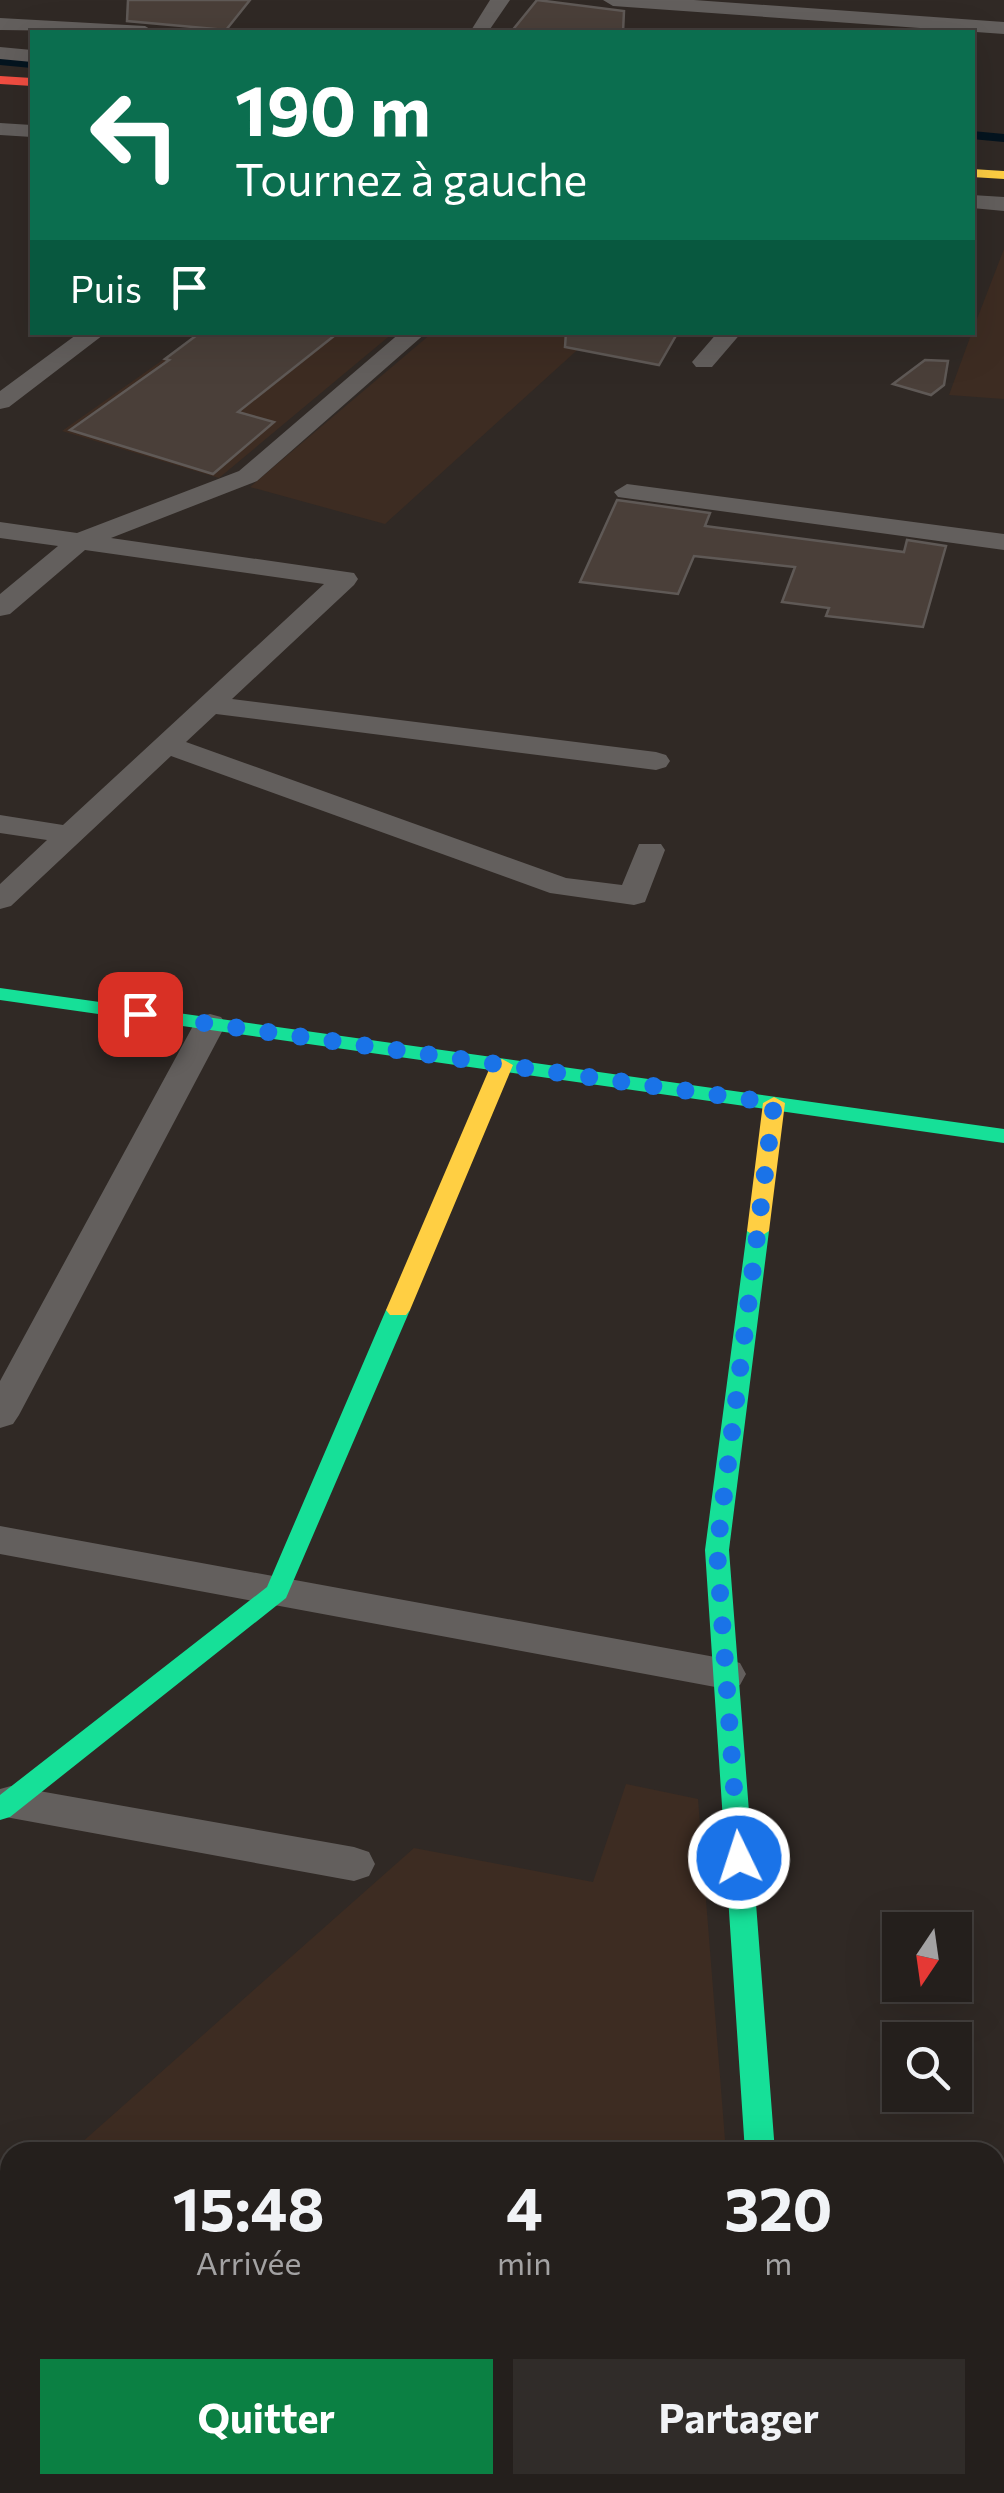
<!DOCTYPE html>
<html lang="fr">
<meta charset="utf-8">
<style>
:root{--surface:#241f1c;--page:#302c29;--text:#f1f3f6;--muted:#a3a2a3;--line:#413d3b;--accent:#0b8043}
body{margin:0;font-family:Commissioner,sans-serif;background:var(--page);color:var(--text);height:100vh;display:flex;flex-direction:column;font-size:38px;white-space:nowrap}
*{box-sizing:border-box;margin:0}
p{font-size:32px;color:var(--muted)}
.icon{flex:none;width:55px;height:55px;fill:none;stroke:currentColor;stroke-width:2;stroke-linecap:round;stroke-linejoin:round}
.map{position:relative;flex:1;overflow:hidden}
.drawer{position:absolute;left:0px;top:2142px;width:1005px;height:352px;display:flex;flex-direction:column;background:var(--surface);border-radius:30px 30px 0 0;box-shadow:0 10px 40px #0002,0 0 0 2px var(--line)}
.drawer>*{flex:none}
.top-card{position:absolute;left:30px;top:30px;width:945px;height:305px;border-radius:0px;box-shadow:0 10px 40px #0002,0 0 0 2px var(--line);background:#0b6e4f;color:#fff;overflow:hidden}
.needle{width:65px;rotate:193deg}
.buttons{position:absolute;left:882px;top:1912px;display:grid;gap:20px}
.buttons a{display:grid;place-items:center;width:90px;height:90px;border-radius:0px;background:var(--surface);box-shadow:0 10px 40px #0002,0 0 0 2px var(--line);font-size:50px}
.pin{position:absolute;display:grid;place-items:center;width:85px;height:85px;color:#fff;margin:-42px;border-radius:20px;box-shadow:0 5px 15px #0006}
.me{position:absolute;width:110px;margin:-55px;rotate:356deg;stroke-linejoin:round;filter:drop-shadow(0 0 8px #0008)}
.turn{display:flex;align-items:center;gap:35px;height:210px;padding:0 40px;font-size:45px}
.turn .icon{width:130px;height:130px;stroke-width:2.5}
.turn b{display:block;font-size:70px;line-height:85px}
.then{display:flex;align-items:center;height:95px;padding:0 40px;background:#0003;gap:20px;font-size:38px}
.eta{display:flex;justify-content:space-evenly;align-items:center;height:170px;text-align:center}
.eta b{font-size:60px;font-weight:700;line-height:70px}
.cta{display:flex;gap:20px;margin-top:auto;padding:20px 40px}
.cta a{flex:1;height:115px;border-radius:0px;background:var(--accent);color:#fff;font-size:40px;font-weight:700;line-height:115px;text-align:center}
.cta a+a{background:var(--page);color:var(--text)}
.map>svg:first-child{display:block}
.built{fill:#3d2c22}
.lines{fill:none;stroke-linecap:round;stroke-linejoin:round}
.stream{stroke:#04141f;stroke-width:8}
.building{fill:#4a3f39;stroke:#5f5956;stroke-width:2.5}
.street{fill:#635f5d;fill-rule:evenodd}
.fast{fill:#16e098;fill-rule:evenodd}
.slow{fill:#ffcf43;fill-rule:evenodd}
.jam{fill:#f24e42;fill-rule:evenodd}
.route{stroke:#1a73e8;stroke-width:18;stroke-dasharray:0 32.4}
</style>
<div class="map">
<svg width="1004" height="2493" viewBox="0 0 1004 2493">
<rect width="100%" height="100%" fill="#302925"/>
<path class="built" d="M 1004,249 L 1004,399 L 949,395 L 972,332 Z
M 201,333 L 393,333 L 219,478 L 62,431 Z
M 432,333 L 596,333 L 385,524 L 250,487 Z
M 626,1784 L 698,1799 L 726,2152 L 71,2152 L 414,1848 L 593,1882 Z
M 10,2207 L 10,2485 L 751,2485 L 752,2493 L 6,2493 L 0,2486 L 0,2216 Z"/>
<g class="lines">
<path class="stream" d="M 0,61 L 32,64
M 972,135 L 1004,138"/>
</g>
<path class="building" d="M 128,0 L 250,0 L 226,30 L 127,21 Z
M 537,0 L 624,11 L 623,32 L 511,32 Z
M 201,332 L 339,332 L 238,412 L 274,422 L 213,474 L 70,430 L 169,360 L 165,359 Z
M 566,332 L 678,332 L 659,365 L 565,347 Z
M 925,360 L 948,361 L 944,385 L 931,395 L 893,384 Z
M 617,500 L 710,513 L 705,526 L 904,552 L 907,540 L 946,546 L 923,627 L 826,616 L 829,608 L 782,602 L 795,567 L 694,556 L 678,594 L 580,582 Z"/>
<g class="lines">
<path class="street" d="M 490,0 L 510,0 L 488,32 L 470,32 Z
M 603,0 L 694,0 L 1004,22 L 1004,34 L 613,6 Z
M 0,18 L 145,26 L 155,32 L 0,30 Z
M 0,47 L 32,50 L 32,62 L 0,59 Z
M 0,123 L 32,125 L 32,137 L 0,135 Z
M 972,195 L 1004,197 L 1004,211 L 972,208 Z
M 80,332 L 107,332 L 9,407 L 0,409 L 0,391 Z
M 401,332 L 427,332 L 257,481 L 111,538 L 354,573 L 358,579 L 354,585 L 232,699 L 656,752 L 666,755 L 670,761 L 666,767 L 656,770 L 216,714 L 186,742 L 566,878 L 622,885 L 639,844 L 661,844 L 665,850 L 645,902 L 634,905 L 550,893 L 171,756 L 11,906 L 0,909 L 0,884 L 47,840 L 0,833 L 0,815 L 63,825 L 324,584 L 85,550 L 10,614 L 0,616 L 0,594 L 58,546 L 0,538 L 0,522 L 77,533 L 239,471 Z
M 718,332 L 742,332 L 712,367 L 696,367 L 692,362 Z
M 627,484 L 1004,534 L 1004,550 L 618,497 L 614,492 Z
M 210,1014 L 221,1017 L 226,1024 L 19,1415 L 13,1424 L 0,1428 L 0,1381 L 194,1024 L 199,1017 Z
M 0,1526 L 726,1659 L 740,1663 L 746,1674 L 740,1685 L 726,1689 L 0,1554 Z
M 11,1786 L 354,1847 L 369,1852 L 375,1864 L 369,1876 L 354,1881 L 11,1818 L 0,1815 L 0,1789 Z
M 759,2485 L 809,2485 L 810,2493 L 760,2493 Z"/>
<path class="fast" d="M 0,988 L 1004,1129 L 1004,1143 L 0,1000 Z
M 758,1224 L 769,1231 L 729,1550 L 775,2152 L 745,2152 L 705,1550 L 747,1231 Z
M 398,1302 L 410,1310 L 286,1598 L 10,1817 L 0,1820 L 0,1795 L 267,1587 L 386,1310 Z"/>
<path class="slow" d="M 972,169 L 1004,171 L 1004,179 L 972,177 Z
M 502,1059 L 513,1065 L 410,1310 L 406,1315 L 390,1315 L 386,1310 L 491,1065 Z
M 774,1097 L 785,1103 L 769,1231 L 758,1238 L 747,1231 L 763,1103 Z"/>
<path class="jam" d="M 0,76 L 32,78 L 32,86 L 0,84 Z"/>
</g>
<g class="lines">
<path class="route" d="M 140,1014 L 774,1103 L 717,1550 L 739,1858"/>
</g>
</svg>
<div class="buttons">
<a><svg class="needle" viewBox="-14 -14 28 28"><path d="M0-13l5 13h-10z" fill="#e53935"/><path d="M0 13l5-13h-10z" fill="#a3a2a3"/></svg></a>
<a><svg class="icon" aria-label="search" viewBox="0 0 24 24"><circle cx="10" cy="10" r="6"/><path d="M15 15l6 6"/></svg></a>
</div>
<div class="pin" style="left:140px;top:1014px;background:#d93025"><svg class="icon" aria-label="arrive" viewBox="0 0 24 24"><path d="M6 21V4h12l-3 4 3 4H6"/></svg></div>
<svg class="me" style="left:739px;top:1858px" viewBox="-20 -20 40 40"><circle r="17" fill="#1a73e8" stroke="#fff" stroke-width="3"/><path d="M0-11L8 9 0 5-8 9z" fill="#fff"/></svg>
<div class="top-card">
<div class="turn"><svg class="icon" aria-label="left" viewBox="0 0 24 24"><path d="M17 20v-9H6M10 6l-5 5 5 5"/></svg><div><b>190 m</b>Tournez à gauche</div></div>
<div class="then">Puis<svg class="icon" aria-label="arrive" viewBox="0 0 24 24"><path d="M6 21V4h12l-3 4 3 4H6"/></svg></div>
</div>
<section class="drawer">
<div class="eta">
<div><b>15:48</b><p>Arrivée</p></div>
<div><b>4</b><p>min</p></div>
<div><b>320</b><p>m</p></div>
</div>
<div class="cta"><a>Quitter</a><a>Partager</a></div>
</section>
</div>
